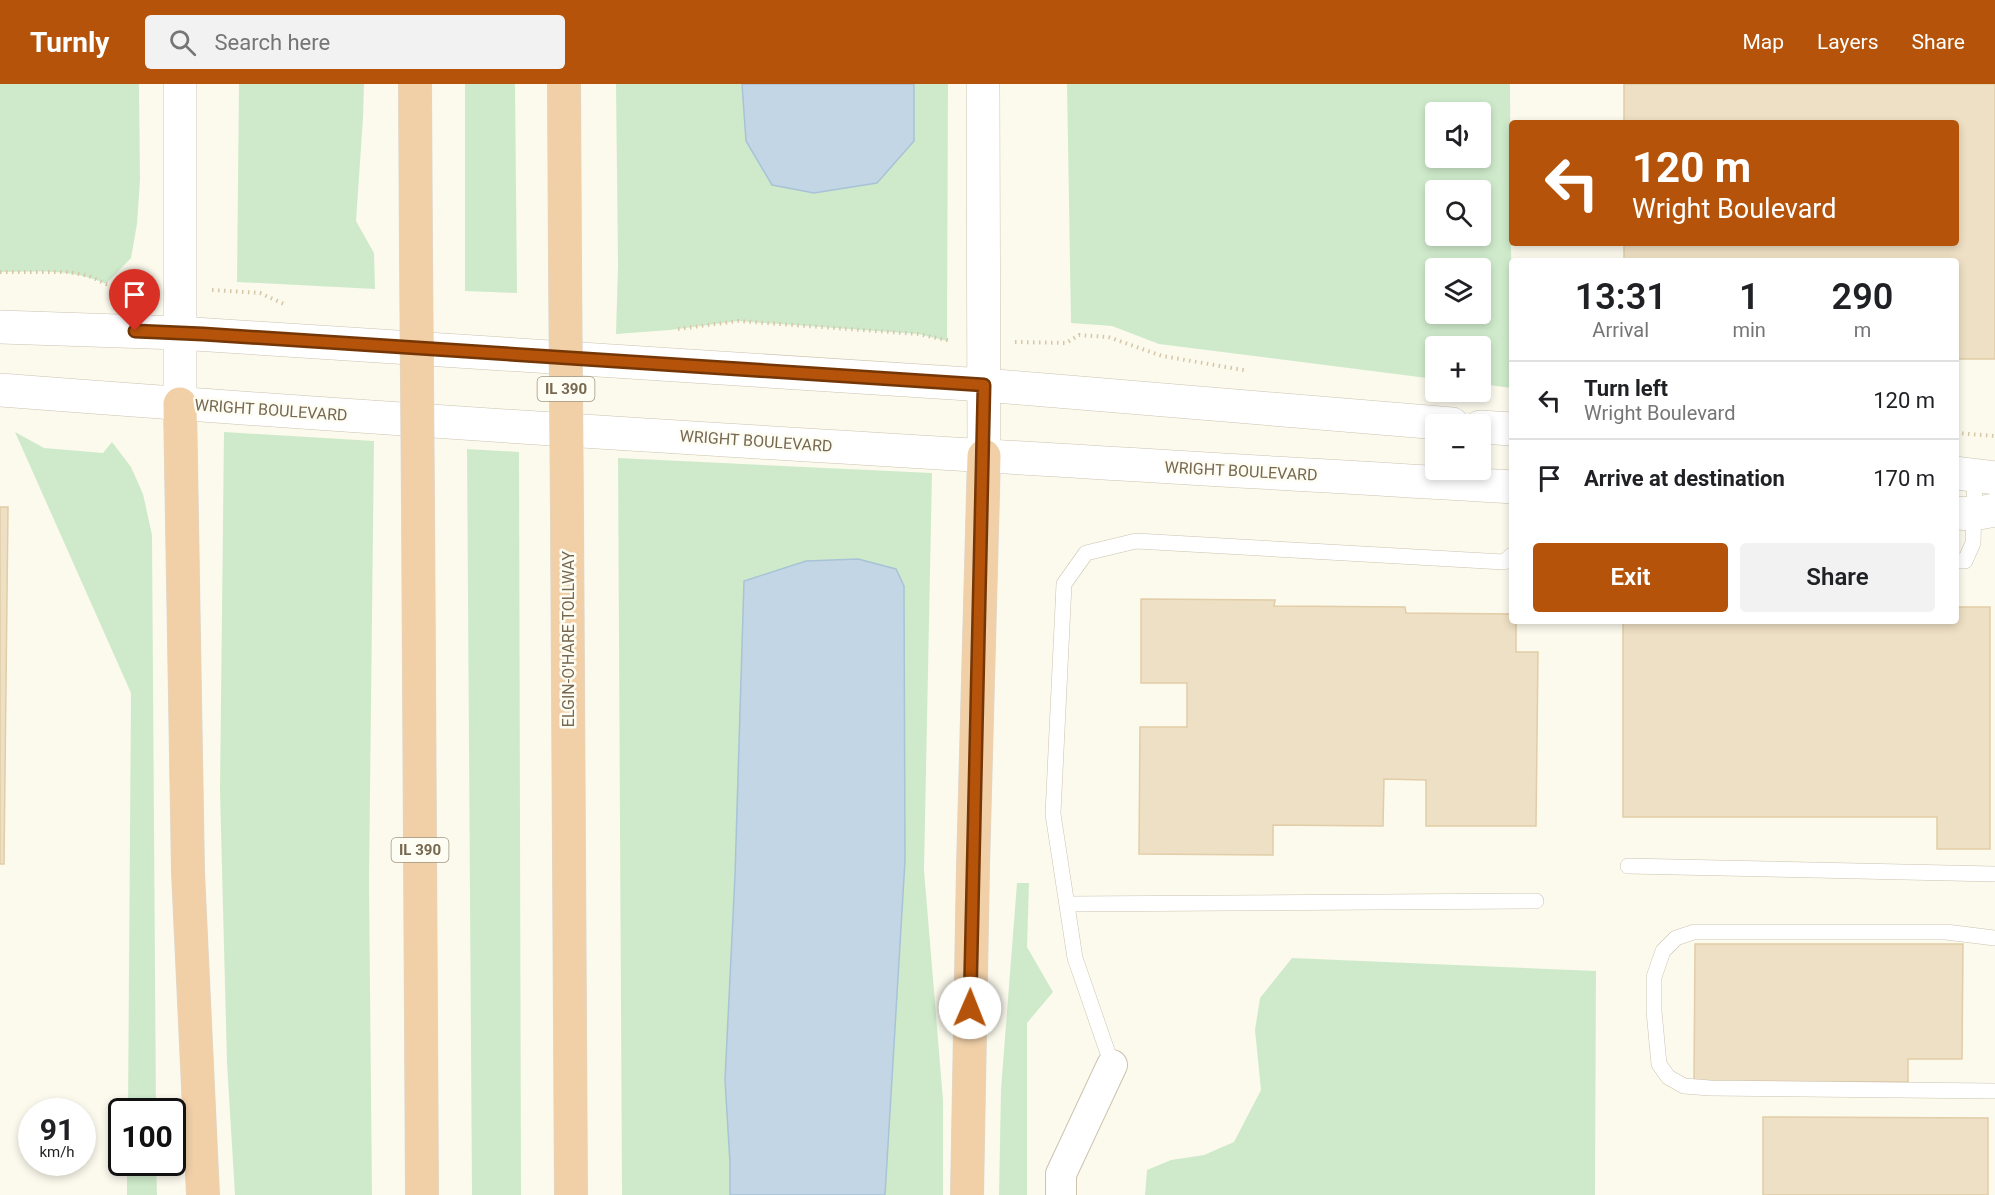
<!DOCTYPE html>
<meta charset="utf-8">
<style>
:root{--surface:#fff;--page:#f2f2f2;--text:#202124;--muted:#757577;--line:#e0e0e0;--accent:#b45309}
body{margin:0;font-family:Roboto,sans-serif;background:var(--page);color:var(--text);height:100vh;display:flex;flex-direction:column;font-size:22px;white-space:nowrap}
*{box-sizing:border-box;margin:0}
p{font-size:20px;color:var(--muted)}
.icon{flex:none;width:33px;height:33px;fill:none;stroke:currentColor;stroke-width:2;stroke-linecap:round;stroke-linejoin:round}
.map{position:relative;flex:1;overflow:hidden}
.details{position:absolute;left:1509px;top:174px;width:450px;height:366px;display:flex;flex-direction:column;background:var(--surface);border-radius:6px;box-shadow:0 3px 9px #0003}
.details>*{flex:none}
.top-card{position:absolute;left:1509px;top:36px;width:450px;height:126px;border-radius:6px;box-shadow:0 3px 9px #0003;background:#b45309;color:#fff;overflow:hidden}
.controls{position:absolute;left:1425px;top:18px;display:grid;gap:12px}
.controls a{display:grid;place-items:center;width:66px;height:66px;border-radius:6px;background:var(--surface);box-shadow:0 3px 9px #0003;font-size:30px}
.speed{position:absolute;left:18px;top:1014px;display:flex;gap:12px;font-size:30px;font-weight:700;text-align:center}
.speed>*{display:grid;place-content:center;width:78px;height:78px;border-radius:50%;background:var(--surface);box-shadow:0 3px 9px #0003;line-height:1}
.speed small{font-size:15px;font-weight:400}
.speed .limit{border:3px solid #111;border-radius:9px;background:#fff;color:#111}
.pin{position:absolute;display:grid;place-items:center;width:51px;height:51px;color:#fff;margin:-62px -26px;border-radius:50% 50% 50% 0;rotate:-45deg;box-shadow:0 0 6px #0007}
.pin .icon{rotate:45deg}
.me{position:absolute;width:66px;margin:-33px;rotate:1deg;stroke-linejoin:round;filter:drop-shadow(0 0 4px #0008)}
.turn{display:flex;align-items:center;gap:21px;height:126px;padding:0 24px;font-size:27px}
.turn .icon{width:78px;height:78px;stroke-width:2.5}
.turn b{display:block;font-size:42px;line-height:51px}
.eta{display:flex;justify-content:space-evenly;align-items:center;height:102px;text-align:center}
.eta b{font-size:36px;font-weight:600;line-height:42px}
.button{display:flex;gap:12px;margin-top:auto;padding:12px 24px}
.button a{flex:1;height:69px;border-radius:6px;background:var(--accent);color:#fff;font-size:24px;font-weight:600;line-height:69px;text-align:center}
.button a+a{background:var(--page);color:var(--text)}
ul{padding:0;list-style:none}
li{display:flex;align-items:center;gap:18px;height:78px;padding:0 24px;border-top:2px solid var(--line)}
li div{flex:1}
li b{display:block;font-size:22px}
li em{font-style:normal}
header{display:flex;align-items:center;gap:36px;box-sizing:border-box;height:84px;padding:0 30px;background:var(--accent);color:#fff}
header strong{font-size:28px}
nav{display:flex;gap:33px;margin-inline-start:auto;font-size:21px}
.search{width:420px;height:54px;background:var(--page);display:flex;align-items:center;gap:15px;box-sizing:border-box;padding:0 21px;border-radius:6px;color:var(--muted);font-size:22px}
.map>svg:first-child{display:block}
.green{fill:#cfeacb;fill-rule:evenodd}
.water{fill:#c2d6e5;stroke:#a8c3d6;stroke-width:1.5}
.building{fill:#eee0c4;stroke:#e1cda7;stroke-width:1.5}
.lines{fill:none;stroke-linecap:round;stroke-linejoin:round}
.service-casing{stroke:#ccc3b0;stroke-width:16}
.minor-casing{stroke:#ccc3b0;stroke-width:32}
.tertiary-casing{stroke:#ccc3b0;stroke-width:34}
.motorway-casing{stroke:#dcd8d2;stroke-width:34}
.path{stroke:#d5c6a8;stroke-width:4;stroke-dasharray:1.5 4.5;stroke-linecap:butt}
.service{stroke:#fff;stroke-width:15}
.minor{stroke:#fff;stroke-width:30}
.tertiary{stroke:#fff;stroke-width:33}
.motorway{stroke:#f1d0a8;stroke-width:33}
.motorway-bridge-casing{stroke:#dcd8d2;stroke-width:34;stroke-linecap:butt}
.motorway-bridge{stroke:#f1d0a8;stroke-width:33}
.route-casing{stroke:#753606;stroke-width:15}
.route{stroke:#b45309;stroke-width:10}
.labels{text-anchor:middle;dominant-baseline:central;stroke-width:5;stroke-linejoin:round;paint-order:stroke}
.shield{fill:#fefdf4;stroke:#a09581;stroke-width:1.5}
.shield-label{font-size:15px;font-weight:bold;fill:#776850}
.street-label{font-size:16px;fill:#776850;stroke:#fefdf4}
</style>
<header>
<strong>Turnly</strong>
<div class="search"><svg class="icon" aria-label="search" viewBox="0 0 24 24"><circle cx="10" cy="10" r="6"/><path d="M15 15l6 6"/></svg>Search here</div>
<nav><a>Map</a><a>Layers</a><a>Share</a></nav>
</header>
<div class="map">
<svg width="1995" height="1111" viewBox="0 0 1995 1111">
<rect width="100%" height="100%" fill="#fcfaed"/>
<path class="green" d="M 0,0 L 139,0 L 140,96 L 137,140 L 131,174 L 106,200 C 71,184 37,188 0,188 Z
M 239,0 L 364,0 L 363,34 L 356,137 L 374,169 L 375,205 L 237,198 Z
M 465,0 L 515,0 L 517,209 L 465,207 Z
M 616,0 L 742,0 L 746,57 L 914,57 L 914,0 L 948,0 L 947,257 L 918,250 L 738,237 L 670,246 L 616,250 L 618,181 Z
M 1067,0 L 1510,0 L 1512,304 L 1481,300 L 1480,262 L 1436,262 L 1435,295 L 1159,260 L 1112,242 L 1071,239 ZM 1436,28 L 1480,28 L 1480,74 L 1436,74 ZM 1480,106 L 1480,152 L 1436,152 L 1436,106 ZM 1480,184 L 1480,230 L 1436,230 L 1436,184 Z
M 15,348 L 44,364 L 103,369 L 112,358 L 131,383 L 143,410 L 152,451 L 156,1027 L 128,1027 L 131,609 Z
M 224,348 L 374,357 L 369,797 L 372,1111 L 235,1111 L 227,979 L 220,707 Z
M 467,365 L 519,368 L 521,1111 L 472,1111 Z
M 618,374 L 932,389 L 924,786 L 943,1016 L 943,1111 L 885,1111 L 905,777 L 904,502 L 896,485 L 857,475 L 806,477 L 735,791 L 725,996 L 730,1079 L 730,1111 L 622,1111 Z
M 1017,799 L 1029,799 L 1027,863 L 1053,908 L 1027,939 L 1027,1111 L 999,1111 L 1001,1005 Z
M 1292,874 L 1596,887 L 1595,1111 L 1145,1111 L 1147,1086 L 1171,1076 L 1204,1071 L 1234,1058 L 1261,1006 L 1255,946 L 1260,914 Z
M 127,1079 L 156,1079 L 157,1111 L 127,1111 Z"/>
<path class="water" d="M 742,0 L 914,0 L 914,57 L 877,99 L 814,109 L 772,101 L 746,57 Z
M 858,475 L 896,485 L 904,502 L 905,777 L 885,1111 L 730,1111 L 730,1079 L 725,996 L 735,791 L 744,497 L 806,477 Z"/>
<path class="building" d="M 1624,0 L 1995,0 L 1995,275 L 1956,275 L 1956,177 L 1624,177 L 1624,159 L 1956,159 L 1956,39 L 1624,39 Z
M 0,423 L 8,423 L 4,780 L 0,780 Z
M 1141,515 L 1275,516 L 1274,522 L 1405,523 L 1406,529 L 1512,530 L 1512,537 L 1516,537 L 1516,568 L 1538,568 L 1536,742 L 1426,742 L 1426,696 L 1384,695 L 1383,742 L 1273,741 L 1273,771 L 1139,770 L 1140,643 L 1187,643 L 1187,599 L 1141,599 Z
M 1956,523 L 1990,523 L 1990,765 L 1937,765 L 1937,733 L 1623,733 L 1623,537 L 1956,537 Z
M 1695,860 L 1963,860 L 1962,975 L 1908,975 L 1908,998 L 1694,997 Z
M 1763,1033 L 1988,1034 L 1988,1111 L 1763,1111 Z"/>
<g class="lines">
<g class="service-casing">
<path id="service" d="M 1956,477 L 1965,477 L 1973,459 L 1975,391
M 1628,782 L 1995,790
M 1067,820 L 1536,817
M 1995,854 L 1946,848 L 1694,848 L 1676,854 L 1663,867 L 1654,893 L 1654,927 L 1659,980 L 1668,993 L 1684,1002 L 1710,1004 L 1995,1007
M 1112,981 L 1075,874 L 1053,730 L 1064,500 L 1086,469 L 1136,457 L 1504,478 L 1512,471"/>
</g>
<g class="minor-casing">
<path id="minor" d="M 1061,1111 L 1061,1090 L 1112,981"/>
</g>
<g class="tertiary-casing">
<path id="tertiary" d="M 983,0 L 984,372
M 0,243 L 179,249 L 984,301 L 1452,340
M 0,306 C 503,345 1008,373 1512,403
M 180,320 L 180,0
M 1480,343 L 1512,345
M 1956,389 L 1995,394
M 1956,429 L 1974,430 L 1995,426"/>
</g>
<g class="motorway-casing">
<path id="motorway" d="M 415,0 L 416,171
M 564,0 L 565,179
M 180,320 L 188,788 L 203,1111
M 418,421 L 422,1111
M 567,431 L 571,1111
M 967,1111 L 973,783 L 984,372"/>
</g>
<path class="path" d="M 0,188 L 68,188 L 89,192 L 106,200 L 148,202
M 212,206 L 260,209 L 286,221
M 678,245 L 738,237 L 918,250 L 951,257
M 1015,258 L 1066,259 L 1079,251 L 1108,253 L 1162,272 L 1244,286
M 1956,349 L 1995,352"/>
<use href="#service" class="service"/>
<use href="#minor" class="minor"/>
<use href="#tertiary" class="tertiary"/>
<use href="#motorway" class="motorway"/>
<g class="motorway-bridge-casing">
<path id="motorway-bridge" d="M 416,171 L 418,421
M 565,179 L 567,431"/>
</g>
<use href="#motorway-bridge" class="motorway-bridge"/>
</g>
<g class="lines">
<g class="route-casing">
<path id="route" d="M 135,247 L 203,250 L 984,301 L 970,924"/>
</g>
<use href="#route" class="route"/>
</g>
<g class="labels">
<g class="shield">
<rect x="537.5" y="293" width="57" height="24" rx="4.5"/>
<rect x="391.5" y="754" width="57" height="24" rx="4.5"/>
</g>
<g class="shield-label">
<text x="566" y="305">IL 390</text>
<text x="420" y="766">IL 390</text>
</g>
<g class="street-label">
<text transform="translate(271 326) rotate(4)">WRIGHT BOULEVARD</text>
<text transform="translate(756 357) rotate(4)">WRIGHT BOULEVARD</text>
<text transform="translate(1241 387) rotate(3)">WRIGHT BOULEVARD</text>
<text transform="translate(568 555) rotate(-90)">ELGIN-O'HARE TOLLWAY</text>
</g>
</g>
</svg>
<div class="controls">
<a><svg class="icon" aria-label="sound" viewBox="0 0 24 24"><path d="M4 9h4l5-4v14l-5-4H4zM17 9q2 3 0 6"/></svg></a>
<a><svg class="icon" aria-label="search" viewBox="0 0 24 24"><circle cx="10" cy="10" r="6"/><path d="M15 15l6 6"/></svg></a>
<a><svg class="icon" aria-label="layers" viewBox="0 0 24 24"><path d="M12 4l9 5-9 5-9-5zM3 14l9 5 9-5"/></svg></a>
<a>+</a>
<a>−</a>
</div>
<div class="speed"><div>91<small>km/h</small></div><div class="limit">100</div></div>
<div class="pin" style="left:135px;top:247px;background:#d93025"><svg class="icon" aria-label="arrive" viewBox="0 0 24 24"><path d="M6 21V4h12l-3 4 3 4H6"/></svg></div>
<svg class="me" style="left:970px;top:924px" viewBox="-20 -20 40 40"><circle r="19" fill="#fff"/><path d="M0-13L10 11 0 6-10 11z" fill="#b45309"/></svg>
<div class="top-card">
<div class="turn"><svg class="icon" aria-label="left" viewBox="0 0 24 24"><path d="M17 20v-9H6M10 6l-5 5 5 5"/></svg><div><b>120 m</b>Wright Boulevard</div></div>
</div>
<section class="details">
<div class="eta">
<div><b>13:31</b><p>Arrival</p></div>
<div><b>1</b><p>min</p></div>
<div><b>290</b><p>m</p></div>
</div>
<ul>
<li><svg class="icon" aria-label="left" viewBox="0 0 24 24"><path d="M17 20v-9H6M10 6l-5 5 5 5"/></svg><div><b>Turn left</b><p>Wright Boulevard</p></div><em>120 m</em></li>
<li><svg class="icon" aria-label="arrive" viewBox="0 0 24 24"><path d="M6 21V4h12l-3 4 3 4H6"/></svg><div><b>Arrive at destination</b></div><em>170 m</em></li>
</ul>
<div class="button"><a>Exit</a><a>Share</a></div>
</section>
</div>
